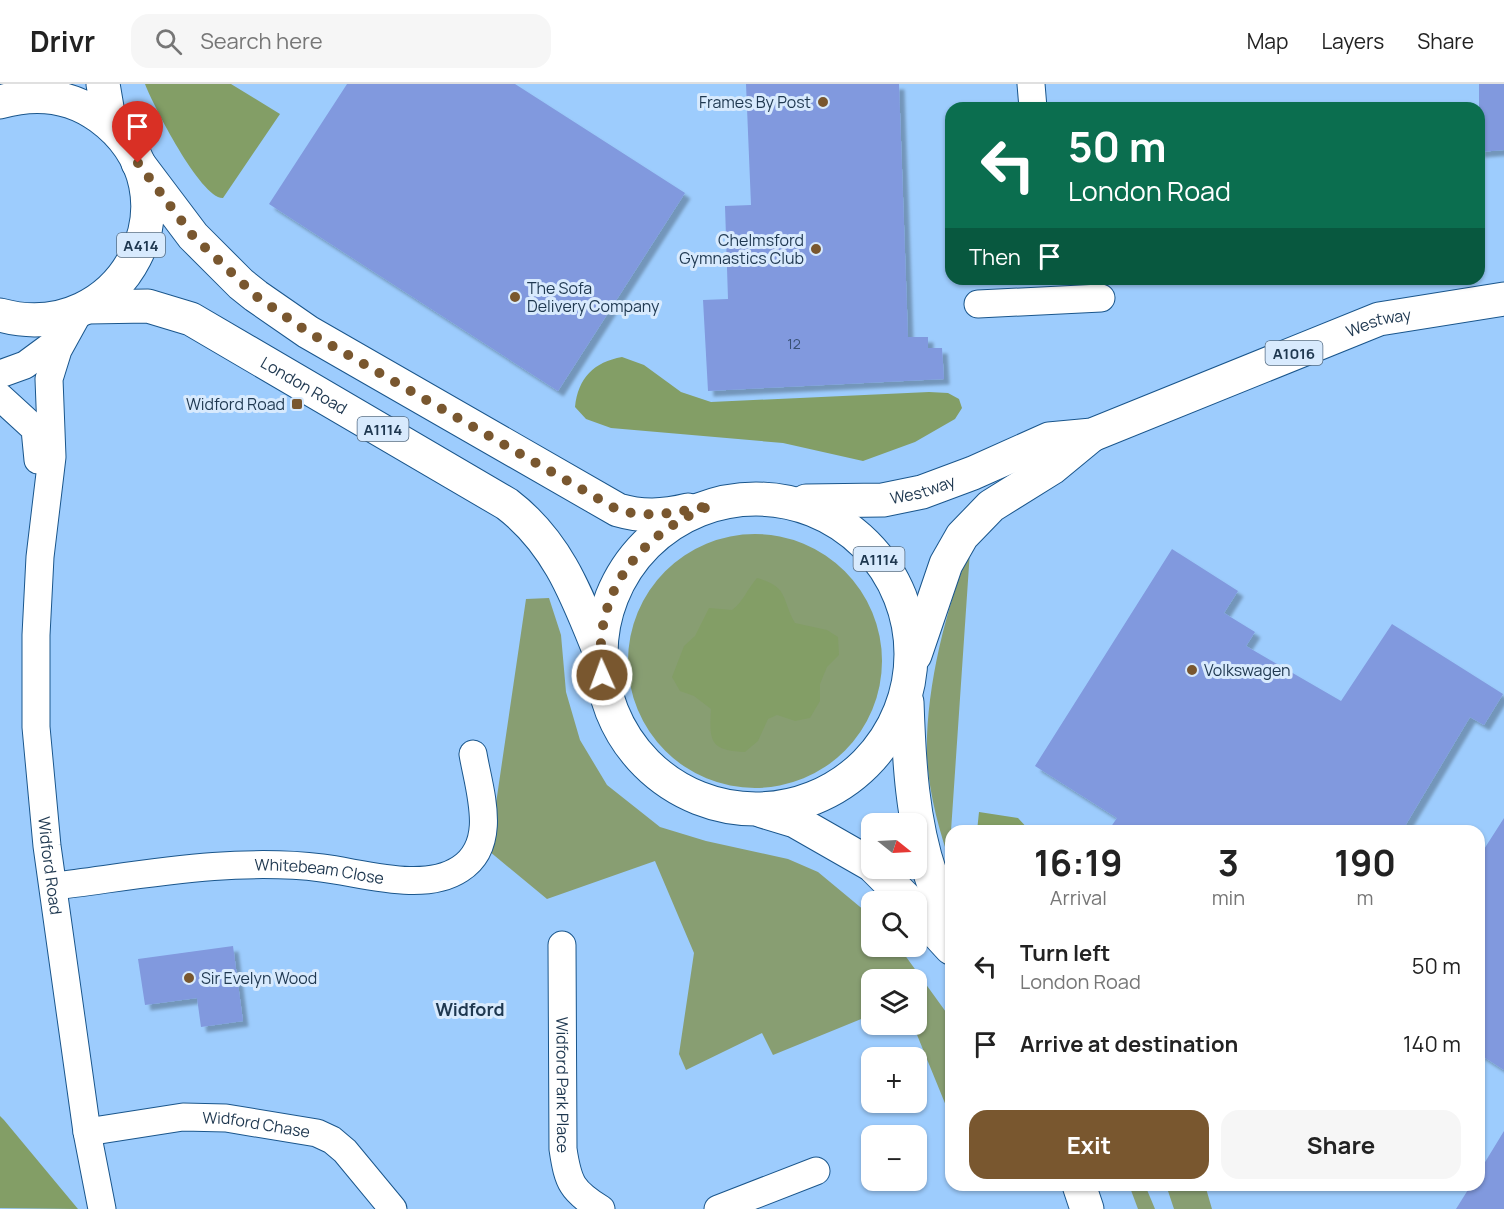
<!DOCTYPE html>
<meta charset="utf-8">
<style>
:root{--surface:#fff;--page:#f6f6f6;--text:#222;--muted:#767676;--line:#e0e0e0;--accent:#79572f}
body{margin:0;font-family:Manrope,sans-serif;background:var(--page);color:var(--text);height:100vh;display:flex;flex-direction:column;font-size:22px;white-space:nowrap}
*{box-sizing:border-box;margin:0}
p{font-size:20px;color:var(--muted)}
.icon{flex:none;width:33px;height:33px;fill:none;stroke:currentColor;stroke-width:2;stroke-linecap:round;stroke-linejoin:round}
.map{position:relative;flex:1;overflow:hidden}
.details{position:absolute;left:945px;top:741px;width:540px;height:366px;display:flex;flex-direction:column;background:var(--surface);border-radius:18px;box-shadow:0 2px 4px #0004}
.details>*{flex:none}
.top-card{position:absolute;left:945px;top:18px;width:540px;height:183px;border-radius:18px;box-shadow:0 2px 4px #0004;background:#0b6e4f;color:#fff;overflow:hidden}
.needle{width:39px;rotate:108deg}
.fabs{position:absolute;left:861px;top:729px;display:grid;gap:12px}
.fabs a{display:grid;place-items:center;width:66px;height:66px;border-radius:12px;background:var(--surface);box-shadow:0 2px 4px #0004;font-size:30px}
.pin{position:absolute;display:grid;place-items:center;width:51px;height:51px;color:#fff;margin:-62px -26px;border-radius:50% 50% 50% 0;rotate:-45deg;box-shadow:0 0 6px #0007}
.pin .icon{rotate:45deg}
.me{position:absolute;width:66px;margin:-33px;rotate:358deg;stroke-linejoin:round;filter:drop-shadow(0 0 4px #0008)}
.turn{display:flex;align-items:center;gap:21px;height:126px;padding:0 24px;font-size:27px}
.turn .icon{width:78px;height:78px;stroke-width:2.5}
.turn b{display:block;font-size:42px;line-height:51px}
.then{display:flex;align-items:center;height:57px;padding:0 24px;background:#0003;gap:12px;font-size:22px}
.eta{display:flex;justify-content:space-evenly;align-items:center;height:102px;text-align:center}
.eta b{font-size:36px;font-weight:700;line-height:42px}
.primary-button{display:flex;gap:12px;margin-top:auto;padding:12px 24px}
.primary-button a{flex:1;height:69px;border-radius:18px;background:var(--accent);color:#fff;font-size:24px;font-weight:700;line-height:69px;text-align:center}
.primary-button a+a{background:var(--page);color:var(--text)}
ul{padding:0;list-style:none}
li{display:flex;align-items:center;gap:18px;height:78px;padding:0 24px}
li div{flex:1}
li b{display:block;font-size:22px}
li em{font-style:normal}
header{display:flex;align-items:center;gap:36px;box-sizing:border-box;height:84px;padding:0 30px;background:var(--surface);border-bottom:2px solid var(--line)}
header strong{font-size:28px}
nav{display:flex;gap:33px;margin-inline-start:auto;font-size:21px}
.search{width:420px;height:54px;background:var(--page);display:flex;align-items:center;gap:15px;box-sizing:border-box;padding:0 21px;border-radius:18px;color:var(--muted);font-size:22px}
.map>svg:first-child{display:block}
.green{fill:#889e72}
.forest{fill:#839e66}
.building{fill:#8199de;filter:url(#shadow)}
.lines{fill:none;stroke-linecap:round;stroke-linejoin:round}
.minor-casing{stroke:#1a568c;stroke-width:29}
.primary-casing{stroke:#1a568c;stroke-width:35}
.trunk-casing{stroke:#1a568c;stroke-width:35}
.minor{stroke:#fff;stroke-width:27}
.primary{stroke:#fff;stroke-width:33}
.trunk{stroke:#fff;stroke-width:33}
.route{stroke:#79572f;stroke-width:10;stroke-dasharray:0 18}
.poi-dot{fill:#79572f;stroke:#d8eafd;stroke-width:2}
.labels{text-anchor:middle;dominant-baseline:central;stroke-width:6;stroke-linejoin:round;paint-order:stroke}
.number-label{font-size:14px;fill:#385074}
.shield{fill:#d8eafd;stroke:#566d84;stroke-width:1.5}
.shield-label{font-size:15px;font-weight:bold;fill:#1f3850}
.poi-label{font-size:16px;fill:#1f3850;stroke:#d8eafd;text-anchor:end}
.street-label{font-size:16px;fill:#1f3850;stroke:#d8eafd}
.neighbourhood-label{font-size:18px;font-weight:bold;fill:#1f3850;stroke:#d8eafd}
</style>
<header>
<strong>Drivr</strong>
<div class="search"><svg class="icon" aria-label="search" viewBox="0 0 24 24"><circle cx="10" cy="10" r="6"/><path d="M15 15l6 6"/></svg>Search here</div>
<nav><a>Map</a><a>Layers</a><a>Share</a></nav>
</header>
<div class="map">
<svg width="1504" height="1125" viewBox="0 0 1504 1125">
<defs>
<filter id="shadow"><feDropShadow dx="5.5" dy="5.5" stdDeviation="1.5" flood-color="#0004"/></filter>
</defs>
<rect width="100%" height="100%" fill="#9dccfd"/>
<path class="green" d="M628 577a127 127 0 1 1 254 0a127 127 0 1 1-254 0Z
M 970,467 L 951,747 L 951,781 C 939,746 929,710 927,673 C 925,610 945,524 970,467 Z
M 549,514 L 561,551 L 566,608 L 580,656 L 607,701 L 660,743 L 706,757 L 788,775 L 818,788 L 871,832 L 872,862 L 899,863 L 951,935 L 951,1034 L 913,941 L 916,940 L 916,896 L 872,896 L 871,931 L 773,971 L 762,949 L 686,986 L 679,970 L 694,869 L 655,777 L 547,815 L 489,767 L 526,515 Z
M 1129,1101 L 1145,1101 L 1155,1125 L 1138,1125 Z
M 1166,1101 L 1205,1101 L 1212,1125 L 1174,1125 Z"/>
<path class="forest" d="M 145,0 L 231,0 L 280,30 L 223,114 C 201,115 153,21 145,0 Z
M 622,273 L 644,281 L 681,308 L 711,318 L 929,308 L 948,309 L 959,315 L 962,324 L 955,335 L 915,358 L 863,377 L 783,359 L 611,344 L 586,335 L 575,323 C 578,294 594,278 622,273 Z
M 757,494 C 789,503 781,514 795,539 L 827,546 L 838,553 L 839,571 L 827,583 L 820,600 L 820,617 L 810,634 L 795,637 L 777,631 L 768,635 L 758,657 L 745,668 C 710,667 709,657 711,625 L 694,612 L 680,607 L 672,593 L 684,562 L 695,552 L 709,524 L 732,526 C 744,517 747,505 757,494 Z
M 979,728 L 1018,734 L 1030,747 L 977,747 Z
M 0,1032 L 4,1036 L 78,1125 L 0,1124 Z"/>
<path class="building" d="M 347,0 L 515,0 L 685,109 L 558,307 L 269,120 Z
M 746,0 L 899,0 L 908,253 L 928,253 L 928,264 L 942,264 L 944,295 L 708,307 L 703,216 L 728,215 L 725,122 L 751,121 Z
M 1479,0 L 1504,0 L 1504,66 L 1479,68 Z
M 1172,465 L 1238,507 L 1224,529 L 1255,548 L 1246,562 L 1341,617 L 1392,540 L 1503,610 L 1484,641 L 1470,633 L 1402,747 L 1108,747 L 1117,734 L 1035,682 Z
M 1504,734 L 1504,986 L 1479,970 L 1479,773 Z
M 233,862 L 243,937 L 201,943 L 197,914 L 145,921 L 138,875 Z
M 1504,1047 L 1504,1125 L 1456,1125 L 1471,1101 L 1479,1101 L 1479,1088 Z"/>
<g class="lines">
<g class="minor-casing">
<g id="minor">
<path d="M 1031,0 L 1033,24"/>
<path d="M 978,220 L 1101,214"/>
<path id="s1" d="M 79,228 L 58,266 L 49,295 L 52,373 L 40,473 L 36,551 L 36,643 L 47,762 L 87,1048 L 102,1125"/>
<path d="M 0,290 L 25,281 L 63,253"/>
<path d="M 0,313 L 35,345 L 38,376"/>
<path id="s2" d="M 55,802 C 143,791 233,773 322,784 C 363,789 424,809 460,785 C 499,760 479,706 473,670"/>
<path id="s3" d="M 562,861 L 563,1065 C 568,1099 572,1107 601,1125"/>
<path id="s4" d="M 87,1048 L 183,1033 L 226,1034 L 317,1049 L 332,1056 L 345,1067 L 393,1125"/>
<path d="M 718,1125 L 816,1087"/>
</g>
</g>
<g class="primary-casing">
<g id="primary">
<path d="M 138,79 L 193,152 L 241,200 L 256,212 L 308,248 L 618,426 C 642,433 663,432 688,426"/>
<path id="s5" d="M 88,223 L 148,222 L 191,235 L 507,420 C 558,459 577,512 600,569"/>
<circle cx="756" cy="570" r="155"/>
<path id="s6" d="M 806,417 L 883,416 L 922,408 L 973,389 L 1049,355 L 1092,351 L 1379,235 L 1504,215"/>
<path d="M 915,571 L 946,480 L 962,452 L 991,422 L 1052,384 L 1092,351"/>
<path d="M 907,618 C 909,676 912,737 931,792 C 936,808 945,823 951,839"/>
<path d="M 762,727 L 795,737 L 872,781"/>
<path d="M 875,784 L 909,818"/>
<path d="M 916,826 L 951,864"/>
<path d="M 1079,1101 L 1087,1125"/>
</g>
</g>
<g class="trunk-casing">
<path id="trunk" d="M 103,0 L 110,41
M 0,18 C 35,8 70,11 100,33 C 204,109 123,265 0,231"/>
</g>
<use href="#minor" class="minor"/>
<use href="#primary" class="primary"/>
<use href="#trunk" class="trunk"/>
</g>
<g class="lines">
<path class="route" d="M 138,79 L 193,152 L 256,212 L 308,248 L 618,426 C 651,435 679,428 712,421 C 638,451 592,509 602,591"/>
</g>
<g class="poi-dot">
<circle cx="823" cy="18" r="6"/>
<circle cx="816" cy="165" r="6"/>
<circle cx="515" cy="213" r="6"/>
<rect x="291" y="314" width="12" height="12" rx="3"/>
<circle cx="1192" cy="586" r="6"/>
<circle cx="189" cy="894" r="6"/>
</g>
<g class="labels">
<g class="number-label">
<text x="794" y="259">12</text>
</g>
<g class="shield">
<rect x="117" y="149" width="48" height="24" rx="4.5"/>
<rect x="1265.5" y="257" width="57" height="24" rx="4.5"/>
<rect x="357.5" y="333" width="51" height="24" rx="4.5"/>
<rect x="853.5" y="463" width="51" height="24" rx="4.5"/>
</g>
<g class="shield-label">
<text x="141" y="161">A414</text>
<text x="1294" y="269">A1016</text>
<text x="383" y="345">A1114</text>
<text x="879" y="475">A1114</text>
</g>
<g class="poi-label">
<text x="811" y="18">Frames By Post</text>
<text x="804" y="156">Chelmsford<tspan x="804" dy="18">Gymnastics Club</tspan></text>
<text x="527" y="204" text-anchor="start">The Sofa<tspan x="527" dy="18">Delivery Company</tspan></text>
<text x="285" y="320">Widford Road</text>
<text x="1204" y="586" text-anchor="start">Volkswagen</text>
<text x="201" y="894" text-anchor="start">Sir Evelyn Wood</text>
</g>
<g class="street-label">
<text stroke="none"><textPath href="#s6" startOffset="606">Westway</textPath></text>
<text stroke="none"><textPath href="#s5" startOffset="236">London Road</textPath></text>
<text stroke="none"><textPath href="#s6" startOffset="118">Westway</textPath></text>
<text stroke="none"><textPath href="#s1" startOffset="562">Widford Road</textPath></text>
<text stroke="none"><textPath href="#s2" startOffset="266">Whitebeam Close</textPath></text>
<text stroke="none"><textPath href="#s3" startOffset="140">Widford Park Place</textPath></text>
<text stroke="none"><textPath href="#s4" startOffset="171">Widford Chase</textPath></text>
</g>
<g class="neighbourhood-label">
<text x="470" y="925">Widford</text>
</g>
</g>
</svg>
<div class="fabs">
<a><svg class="needle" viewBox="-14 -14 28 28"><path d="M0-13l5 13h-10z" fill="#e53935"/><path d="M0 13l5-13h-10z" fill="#767676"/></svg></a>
<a><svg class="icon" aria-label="search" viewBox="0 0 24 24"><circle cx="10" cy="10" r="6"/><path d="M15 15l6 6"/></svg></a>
<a><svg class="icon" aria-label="layers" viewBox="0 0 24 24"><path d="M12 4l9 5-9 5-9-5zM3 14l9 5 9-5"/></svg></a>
<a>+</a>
<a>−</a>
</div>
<div class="pin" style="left:138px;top:79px;background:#d93025"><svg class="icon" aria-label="arrive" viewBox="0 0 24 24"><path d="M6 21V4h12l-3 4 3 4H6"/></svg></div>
<svg class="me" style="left:602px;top:591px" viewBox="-20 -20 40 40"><circle r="17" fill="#79572f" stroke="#fff" stroke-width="3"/><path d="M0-11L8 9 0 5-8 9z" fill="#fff"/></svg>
<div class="top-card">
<div class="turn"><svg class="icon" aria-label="left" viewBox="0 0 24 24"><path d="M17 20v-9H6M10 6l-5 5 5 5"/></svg><div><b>50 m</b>London Road</div></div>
<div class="then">Then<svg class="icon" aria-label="arrive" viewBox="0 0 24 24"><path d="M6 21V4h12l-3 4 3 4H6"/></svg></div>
</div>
<section class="details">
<div class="eta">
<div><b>16:19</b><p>Arrival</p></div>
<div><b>3</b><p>min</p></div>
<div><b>190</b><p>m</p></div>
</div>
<ul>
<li><svg class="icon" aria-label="left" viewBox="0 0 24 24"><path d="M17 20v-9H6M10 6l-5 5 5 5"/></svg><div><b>Turn left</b><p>London Road</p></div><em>50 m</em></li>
<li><svg class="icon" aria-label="arrive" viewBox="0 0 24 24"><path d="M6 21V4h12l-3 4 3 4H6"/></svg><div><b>Arrive at destination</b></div><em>140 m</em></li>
</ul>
<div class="primary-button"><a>Exit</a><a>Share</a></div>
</section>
</div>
